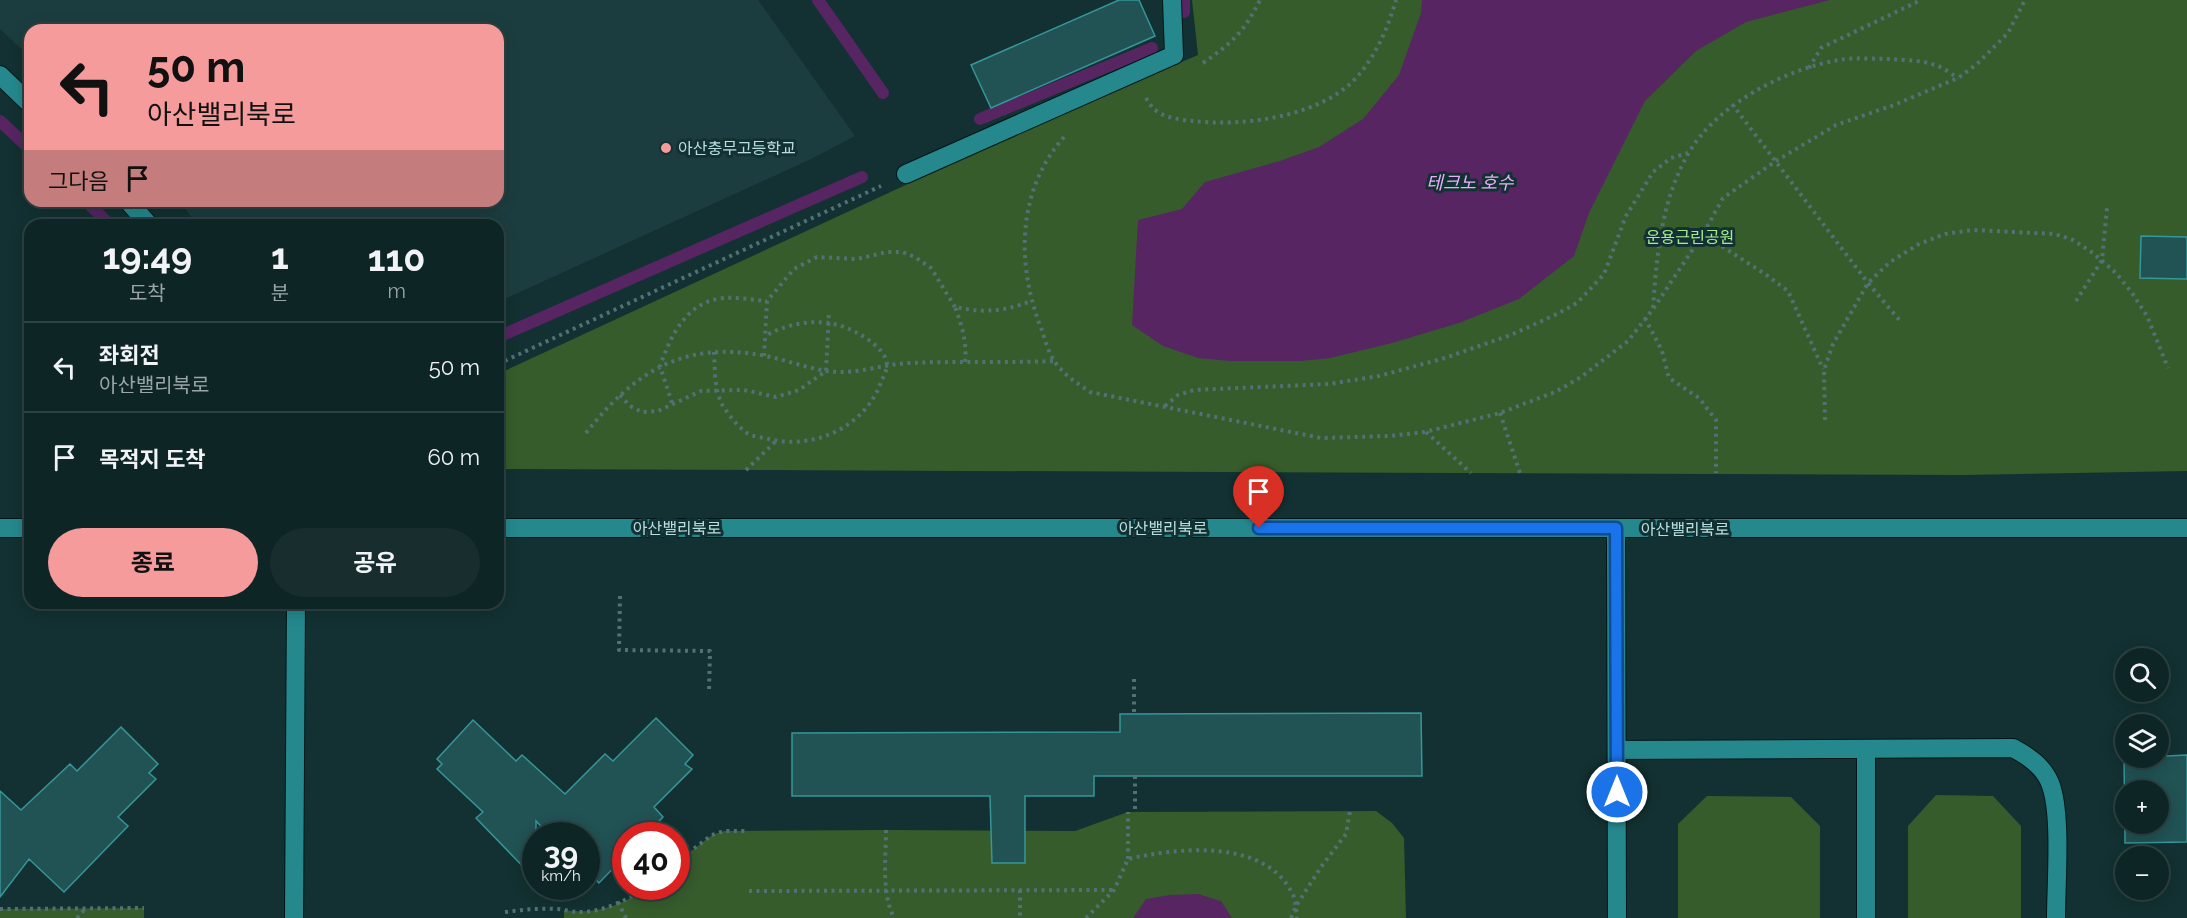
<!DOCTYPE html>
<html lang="ko">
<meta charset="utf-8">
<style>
:root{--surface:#0e2526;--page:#172d2e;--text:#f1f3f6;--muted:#9ba5a7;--line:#2e4243;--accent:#f59b9b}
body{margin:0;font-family:Raleway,"Noto Sans KR",sans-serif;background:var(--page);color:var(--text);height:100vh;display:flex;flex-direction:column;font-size:22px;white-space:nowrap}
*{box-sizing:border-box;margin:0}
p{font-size:20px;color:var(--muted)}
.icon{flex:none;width:33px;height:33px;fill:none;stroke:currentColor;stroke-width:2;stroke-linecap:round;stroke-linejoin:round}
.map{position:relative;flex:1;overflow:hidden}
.drawer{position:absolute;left:24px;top:219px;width:480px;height:390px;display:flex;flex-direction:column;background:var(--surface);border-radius:18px;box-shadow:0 3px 15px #0003,0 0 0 2px var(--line)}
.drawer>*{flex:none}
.hud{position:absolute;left:24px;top:24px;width:480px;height:183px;border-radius:18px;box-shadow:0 3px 15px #0003,0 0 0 2px var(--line);background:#f59b9b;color:#111;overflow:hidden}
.tools{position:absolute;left:2115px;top:648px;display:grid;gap:12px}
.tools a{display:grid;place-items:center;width:54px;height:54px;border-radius:50%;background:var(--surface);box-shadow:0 3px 15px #0003,0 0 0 2px var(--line);font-size:30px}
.speed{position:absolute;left:522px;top:822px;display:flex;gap:12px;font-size:30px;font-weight:700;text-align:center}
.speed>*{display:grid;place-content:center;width:78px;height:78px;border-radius:50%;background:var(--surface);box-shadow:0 3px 15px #0003,0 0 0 2px var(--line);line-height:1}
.speed small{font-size:15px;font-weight:400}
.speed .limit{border:9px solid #d22;background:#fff;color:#111}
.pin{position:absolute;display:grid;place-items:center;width:51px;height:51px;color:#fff;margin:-62px -26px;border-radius:50% 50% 50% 0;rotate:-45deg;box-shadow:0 0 6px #0007}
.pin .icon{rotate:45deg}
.me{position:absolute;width:66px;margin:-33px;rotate:0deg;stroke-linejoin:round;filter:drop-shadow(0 0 4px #0008)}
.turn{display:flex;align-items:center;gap:21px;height:126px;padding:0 24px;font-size:27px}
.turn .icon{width:78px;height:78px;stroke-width:2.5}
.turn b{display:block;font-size:42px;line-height:51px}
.then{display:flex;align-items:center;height:57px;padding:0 24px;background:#0003;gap:12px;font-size:22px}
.eta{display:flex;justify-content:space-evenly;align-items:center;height:102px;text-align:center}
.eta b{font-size:36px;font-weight:700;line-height:42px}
.cta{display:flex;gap:12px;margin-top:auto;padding:12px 24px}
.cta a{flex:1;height:69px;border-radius:36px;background:var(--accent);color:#111;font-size:24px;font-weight:700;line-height:69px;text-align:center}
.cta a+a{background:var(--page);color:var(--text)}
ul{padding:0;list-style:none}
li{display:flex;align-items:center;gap:18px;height:90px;padding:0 24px;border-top:2px solid var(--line)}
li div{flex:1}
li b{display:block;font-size:22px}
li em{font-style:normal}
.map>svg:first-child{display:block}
.built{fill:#1c3d3f}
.green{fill:#365c2c}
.water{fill:#562562}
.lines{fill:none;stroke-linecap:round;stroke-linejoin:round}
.stream{stroke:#562562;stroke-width:12}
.building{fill:#215254;stroke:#36969a;stroke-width:1.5;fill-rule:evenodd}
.street-casing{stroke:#00181a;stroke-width:20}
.secondary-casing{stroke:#00181a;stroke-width:20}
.path{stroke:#507274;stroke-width:4;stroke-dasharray:3 4.5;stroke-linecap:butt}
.street{stroke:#25888d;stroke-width:18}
.secondary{stroke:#25888d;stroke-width:18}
.route-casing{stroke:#114b97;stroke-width:15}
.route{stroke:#1a73e8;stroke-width:10}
.poi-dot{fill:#f59b9b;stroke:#133132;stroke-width:2}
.labels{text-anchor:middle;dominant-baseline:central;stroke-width:6;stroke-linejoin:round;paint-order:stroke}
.poi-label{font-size:16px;fill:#b5dfe1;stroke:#133132;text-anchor:start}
.park-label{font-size:16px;fill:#a3ec90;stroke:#133132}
.street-label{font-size:16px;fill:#b5dfe1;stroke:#133132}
.water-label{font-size:18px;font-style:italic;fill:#e7aff5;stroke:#133132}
</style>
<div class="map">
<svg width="2187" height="918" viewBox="0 0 2187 918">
<rect width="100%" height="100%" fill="#133132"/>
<path class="built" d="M 0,0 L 758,0 L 855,136 L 811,159 L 498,302 L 498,225 L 197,225 L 180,201 L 498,201 L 498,30 L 30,30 L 30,57 L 0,29 Z"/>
<path class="green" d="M 1192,0 L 2187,0 L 2187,471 L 1964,475 L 498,469 L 498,374 L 1048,119 L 1198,55 Z
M 1936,795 L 1993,796 L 2021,826 L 2021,918 L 1908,918 L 1908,826 Z
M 1707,796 L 1791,797 L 1820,826 L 1820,918 L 1678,918 L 1678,824 Z
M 1376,811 L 1392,823 L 1404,838 L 1406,918 L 564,918 L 564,910 C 593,915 624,906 646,887 L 676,886 L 677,862 L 712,835 L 724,831 L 886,830 L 1075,831 L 1128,812 Z
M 144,908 L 144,918 L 0,918 L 0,909 Z"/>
<path class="water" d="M 1422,0 L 1830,0 L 1746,22 L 1696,51 L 1645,101 L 1589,213 L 1574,256 L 1519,299 L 1459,323 L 1392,343 L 1330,358 L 1301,361 L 1230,361 L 1198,358 L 1163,346 L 1132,325 L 1138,220 L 1182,209 L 1205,182 L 1280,161 L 1319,147 L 1363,119 L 1399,75 L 1421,13 Z
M 1198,894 L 1221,901 L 1232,918 L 1133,918 L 1146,899 L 1170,895 Z"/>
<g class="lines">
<path class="stream" d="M 818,0 L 883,93
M 1184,0 L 1184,12
M 980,119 L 1152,48
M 0,121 L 30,149
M 86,201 L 110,225
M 498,337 L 862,177"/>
</g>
<path class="building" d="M 1119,0 L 1139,0 L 1155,36 L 991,108 L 971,65 Z
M 2141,236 L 2187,237 L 2187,279 L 2140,278 Z
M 1421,713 L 1422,776 L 1094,776 L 1094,796 L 1025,796 L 1025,863 L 992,863 L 990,796 L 792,796 L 792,733 L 1120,732 L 1120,714 Z
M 656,718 L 693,755 L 685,764 L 692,769 L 654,807 L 663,817 L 645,836 L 626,836 L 626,855 L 599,883 L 586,870 L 586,836 L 550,836 L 536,821 L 536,880 L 476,818 L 483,812 L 437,769 L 442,764 L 437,759 L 473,720 L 516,761 L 522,755 L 565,794 L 605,754 L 613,761 Z
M 121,727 L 158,764 L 149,773 L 156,779 L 118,817 L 128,826 L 64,892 L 29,859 L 0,897 L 0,791 L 21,810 L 70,764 L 77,771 Z
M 2124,755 L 2126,755 L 2126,758 L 2187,755 L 2187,842 L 2125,843 ZM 2126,790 L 2158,790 L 2158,824 L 2126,824 Z"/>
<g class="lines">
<g class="street-casing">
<path id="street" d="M 0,75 L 30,104
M 906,174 L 1174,55 L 1172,0
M 128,201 L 149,225
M 1617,750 L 2013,748 C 2028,756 2043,766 2050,783 C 2062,812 2056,884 2056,918
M 294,918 L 296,603
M 1866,918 L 1866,750"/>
</g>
<g class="secondary-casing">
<path id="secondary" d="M 0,528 L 30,528
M 498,528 L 2187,528
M 1616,528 L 1617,918"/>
</g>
<path class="path" d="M 1203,63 C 1232,43 1244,32 1260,0
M 1809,68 L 1821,48 L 1921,0
M 1146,98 C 1148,102 1151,106 1154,109 C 1164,118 1181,120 1193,121 C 1243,127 1321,117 1357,77 C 1376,55 1388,28 1396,0
M 1732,104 L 1868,283 L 1901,322
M 1064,137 C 1017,190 1016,264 1041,328 C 1045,339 1048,352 1055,362 C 1064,375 1077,383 1090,392 L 1321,438 L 1389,436 L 1425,432 L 1500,413 L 1555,392 L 1581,377 L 1628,341 L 1653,309 L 1703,234 L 1723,198 L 1776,161 L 1836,125 L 1894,105 L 1958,78 L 1977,64 L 2008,33 L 2025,0
M 1703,234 L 1765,274 L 1788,291 L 1823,369
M 2076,301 L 2102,260 L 2107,208
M 1653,308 C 1657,254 1661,202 1688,154 C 1716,105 1785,69 1839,60 C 1855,57 1873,59 1889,59 C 1904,60 1921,60 1935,65 C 1943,67 1951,74 1958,78
M 1645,318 L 1662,351 L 1669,378 L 1699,398 L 1716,420 L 1716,473
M 714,352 C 715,370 714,390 723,406 C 729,415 738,427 747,433 C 753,437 762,437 769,439 C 814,450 865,427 881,382 C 883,378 887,370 887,365 C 887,349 861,334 849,329 C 822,317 790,322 765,336
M 764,356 L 767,301 L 794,269 L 817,257 L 857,259 L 887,252 L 902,252 L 915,257 L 931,268 L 955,307
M 965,362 C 967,342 962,326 955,307 C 985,313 1002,312 1031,301
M 498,364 L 881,186
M 620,395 L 630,406 L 642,412 L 658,411 L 701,391 L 744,390 L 776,397 L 799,390 L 826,371 L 829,312
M 672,403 L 660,366 C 671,335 687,301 724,298 C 738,297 753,300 767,301
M 1165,406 L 1178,395 L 1194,390 L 1329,384 L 1379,376 L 1445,358 L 1513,334 L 1557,314 L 1577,303 L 1604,274 L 1626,216 L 1653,172 L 1671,158 L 1688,153
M 1500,413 L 1520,473
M 1825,420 L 1824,370 L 1833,344 L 1868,283 L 1890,262 L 1919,244 L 1945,234 L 1973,230 L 2055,234 L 2073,240 L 2093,253 L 2116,273 L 2132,293 L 2147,316 L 2168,368
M 1426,432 L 1471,473
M 586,433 C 635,371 684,340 766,356 C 791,361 816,372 841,372 C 864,372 886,364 909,363 C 957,361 1006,363 1054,361
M 746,470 L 776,441
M 620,596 L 619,650 L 710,651 L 709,692
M 1134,679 L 1134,714
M 1135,776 L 1135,812
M 886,830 C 886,858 881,892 894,918
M 1128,859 L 1128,812
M 676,862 L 712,835 L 724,831 L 748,831
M 1020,890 L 1020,918
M 749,891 L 1114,890
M 618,902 L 626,918
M 0,909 L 144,908
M 505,912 C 522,910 538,908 556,909 C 563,909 571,912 578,912 C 600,913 630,900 646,886
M 77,918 L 86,908
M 1086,918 L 1114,890 L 1128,859 C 1176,848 1262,838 1291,891 C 1296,898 1296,909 1297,918
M 1291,918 L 1296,906 L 1321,867 L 1346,834 L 1350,811"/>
<use href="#street" class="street"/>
<use href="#secondary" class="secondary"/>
</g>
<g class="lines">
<g class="route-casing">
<path id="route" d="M 1259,528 L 1616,528 L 1617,792"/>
</g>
<use href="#route" class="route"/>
</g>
<circle class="poi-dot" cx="666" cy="148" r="6"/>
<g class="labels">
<g class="poi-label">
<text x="678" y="148">아산충무고등학교</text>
</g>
<g class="park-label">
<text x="1690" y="237">운용근린공원</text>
</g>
<g class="street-label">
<text x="677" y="528">아산밸리북로</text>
<text x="1163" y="528">아산밸리북로</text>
<text x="1685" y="529">아산밸리북로</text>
</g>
<g class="water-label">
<text x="1470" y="182">테크노 호수</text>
</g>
</g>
</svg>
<div class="tools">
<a><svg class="icon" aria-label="search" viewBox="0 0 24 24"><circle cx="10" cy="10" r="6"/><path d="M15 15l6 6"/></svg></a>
<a><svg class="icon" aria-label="layers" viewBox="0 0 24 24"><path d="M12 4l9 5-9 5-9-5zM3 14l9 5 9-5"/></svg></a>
<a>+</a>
<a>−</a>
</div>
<div class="speed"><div>39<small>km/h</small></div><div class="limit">40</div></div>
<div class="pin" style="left:1259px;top:528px;background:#d93025"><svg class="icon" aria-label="arrive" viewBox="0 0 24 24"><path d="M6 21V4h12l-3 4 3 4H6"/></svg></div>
<svg class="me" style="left:1617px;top:792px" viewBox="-20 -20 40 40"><circle r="17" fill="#1a73e8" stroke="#fff" stroke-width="3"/><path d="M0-11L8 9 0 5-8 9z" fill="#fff"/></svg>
<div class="hud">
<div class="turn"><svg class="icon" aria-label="left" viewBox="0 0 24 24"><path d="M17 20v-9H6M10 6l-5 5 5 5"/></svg><div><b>50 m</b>아산밸리북로</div></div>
<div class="then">그다음<svg class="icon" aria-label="arrive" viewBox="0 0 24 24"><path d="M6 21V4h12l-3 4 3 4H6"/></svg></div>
</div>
<section class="drawer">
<div class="eta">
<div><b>19:49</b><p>도착</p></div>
<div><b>1</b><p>분</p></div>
<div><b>110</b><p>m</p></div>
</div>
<ul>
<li><svg class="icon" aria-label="left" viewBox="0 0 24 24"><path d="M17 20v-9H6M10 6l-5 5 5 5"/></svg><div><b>좌회전</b><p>아산밸리북로</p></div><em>50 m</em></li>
<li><svg class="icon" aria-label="arrive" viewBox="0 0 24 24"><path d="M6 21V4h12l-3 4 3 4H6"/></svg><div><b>목적지 도착</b></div><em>60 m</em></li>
</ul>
<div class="cta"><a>종료</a><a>공유</a></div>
</section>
</div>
